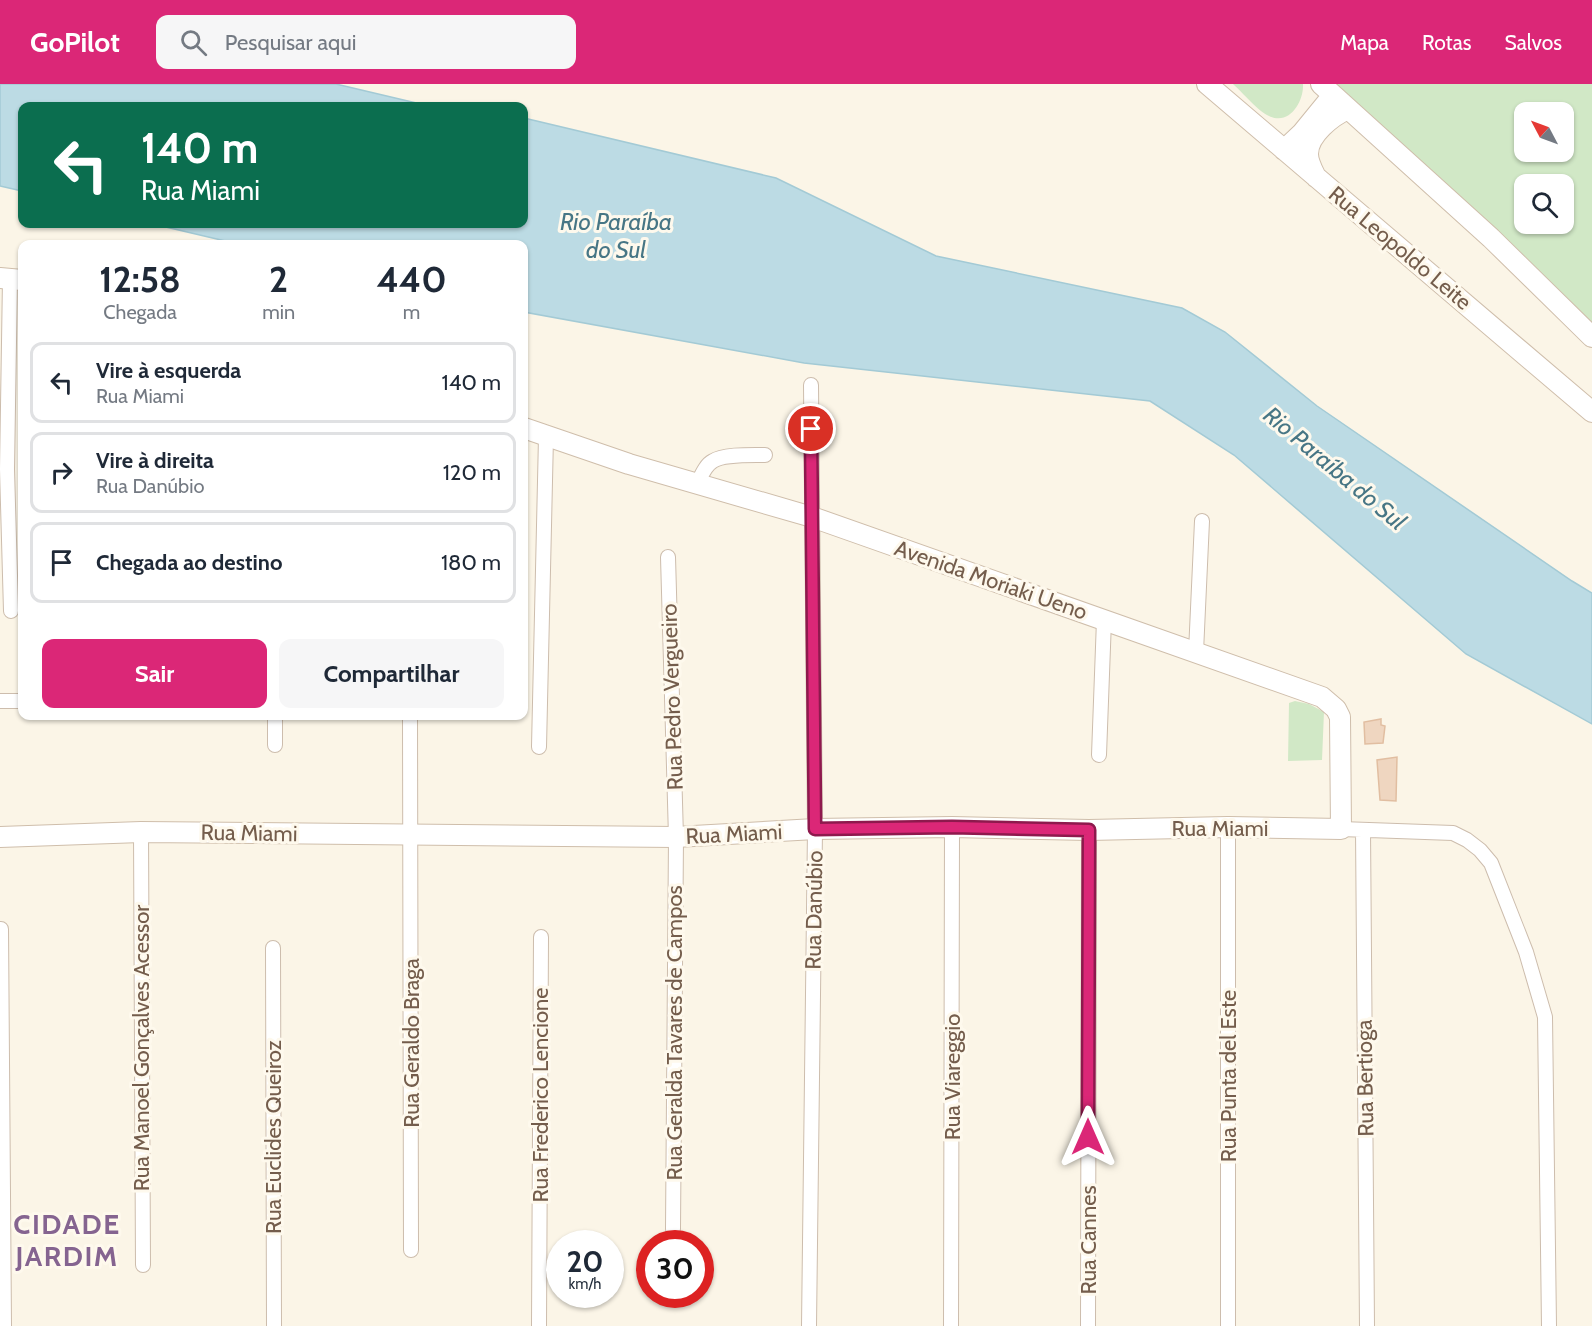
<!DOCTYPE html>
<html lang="pt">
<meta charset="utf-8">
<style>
:root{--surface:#fff;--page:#f6f6f7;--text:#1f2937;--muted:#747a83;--line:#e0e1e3;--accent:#db2777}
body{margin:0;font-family:Cabin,sans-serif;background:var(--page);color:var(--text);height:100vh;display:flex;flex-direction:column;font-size:22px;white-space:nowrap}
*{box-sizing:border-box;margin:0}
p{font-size:20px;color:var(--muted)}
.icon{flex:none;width:33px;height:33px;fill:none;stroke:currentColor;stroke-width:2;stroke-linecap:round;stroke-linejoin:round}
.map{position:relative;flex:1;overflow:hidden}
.side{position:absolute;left:18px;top:156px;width:510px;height:480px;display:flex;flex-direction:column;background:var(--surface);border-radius:12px;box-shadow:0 2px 4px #0004}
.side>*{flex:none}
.banner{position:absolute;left:18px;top:18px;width:510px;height:126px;border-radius:12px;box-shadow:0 2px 4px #0004;background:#0b6e4f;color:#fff;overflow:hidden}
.needle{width:39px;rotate:311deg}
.tools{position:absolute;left:1514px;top:18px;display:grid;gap:12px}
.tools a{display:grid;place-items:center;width:60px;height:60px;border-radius:12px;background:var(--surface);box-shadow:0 2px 4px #0004;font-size:30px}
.speed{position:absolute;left:546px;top:1146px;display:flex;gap:12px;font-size:30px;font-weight:700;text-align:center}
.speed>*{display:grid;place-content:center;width:78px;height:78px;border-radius:50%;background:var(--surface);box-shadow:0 2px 4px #0004;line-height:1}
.speed small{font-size:15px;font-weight:400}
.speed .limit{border:9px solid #d22;background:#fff;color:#111}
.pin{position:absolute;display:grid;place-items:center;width:51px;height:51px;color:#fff;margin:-26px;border:3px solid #fff;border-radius:50%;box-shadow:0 2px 6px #0007}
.me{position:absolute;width:66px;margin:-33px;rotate:0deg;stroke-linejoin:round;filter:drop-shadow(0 0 4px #0008)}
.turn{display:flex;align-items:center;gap:21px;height:126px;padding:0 24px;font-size:27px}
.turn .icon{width:78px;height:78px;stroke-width:2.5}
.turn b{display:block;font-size:42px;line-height:51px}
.eta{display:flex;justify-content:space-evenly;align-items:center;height:102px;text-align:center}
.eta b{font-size:36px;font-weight:800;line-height:42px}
.action{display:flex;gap:12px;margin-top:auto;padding:12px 24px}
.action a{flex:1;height:69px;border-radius:12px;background:var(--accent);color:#fff;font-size:24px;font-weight:800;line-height:69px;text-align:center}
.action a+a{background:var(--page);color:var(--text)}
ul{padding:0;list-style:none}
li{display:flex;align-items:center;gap:18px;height:81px;margin:0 12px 9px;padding:0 12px;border:3px solid var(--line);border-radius:12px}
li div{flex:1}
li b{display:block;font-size:22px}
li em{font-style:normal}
header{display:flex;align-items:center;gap:36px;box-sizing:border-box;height:84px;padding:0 30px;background:var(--accent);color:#fff}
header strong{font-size:28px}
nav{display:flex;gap:33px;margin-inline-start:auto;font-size:21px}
.search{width:420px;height:54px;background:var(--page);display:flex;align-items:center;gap:15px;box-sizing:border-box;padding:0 21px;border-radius:12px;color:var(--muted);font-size:22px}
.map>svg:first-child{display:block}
.green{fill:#d1e8c6;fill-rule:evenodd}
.water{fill:#bcdbe4;stroke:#a3cad5;stroke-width:1.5}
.building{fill:#efd6c0;stroke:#e1bea1;stroke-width:1.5}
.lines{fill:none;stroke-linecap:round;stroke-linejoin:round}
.street-casing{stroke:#cdbdad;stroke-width:16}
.secondary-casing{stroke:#cfbeab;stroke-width:22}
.street{stroke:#fff;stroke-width:14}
.secondary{stroke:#fff;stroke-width:20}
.route-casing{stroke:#8e194d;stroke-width:15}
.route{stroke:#db2777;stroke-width:10}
.labels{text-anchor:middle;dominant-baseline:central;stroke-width:6;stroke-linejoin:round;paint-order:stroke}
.street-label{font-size:22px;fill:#745d4c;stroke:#fef9ed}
.water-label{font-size:24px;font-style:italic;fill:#477685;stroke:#fef9ed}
.district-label{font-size:28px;font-weight:bold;letter-spacing:1.5px;fill:#856490;stroke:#fef9ed}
</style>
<header>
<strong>GoPilot</strong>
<div class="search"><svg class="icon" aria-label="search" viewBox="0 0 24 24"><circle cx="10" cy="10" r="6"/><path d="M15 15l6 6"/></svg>Pesquisar aqui</div>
<nav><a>Mapa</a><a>Rotas</a><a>Salvos</a></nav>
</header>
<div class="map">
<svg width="1592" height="1242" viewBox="0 0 1592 1242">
<rect width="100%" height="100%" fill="#fbf5e7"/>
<path class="green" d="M 1233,0 L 1303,0 C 1304,17 1290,42 1269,32 C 1259,28 1242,8 1233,0 Z
M 1334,0 L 1592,0 L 1592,244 ZM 1524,28 L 1563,28 L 1563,68 L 1524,68 ZM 1524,100 L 1563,100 L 1563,140 L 1524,140 Z
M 1295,617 L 1309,620 L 1324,628 L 1322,676 L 1288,677 L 1289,619 Z"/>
<path class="water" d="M 0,0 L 336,0 L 429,22 L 22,22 L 22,107 L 0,102 Z
M 524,34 L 776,94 L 936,172 L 1182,224 L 1225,248 L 1317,322 L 1572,497 L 1592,509 L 1592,640 L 1466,570 L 1234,371 L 1150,317 L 804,279 L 524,228 L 524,160 L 238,160 L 153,140 L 524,140 Z"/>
<path class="building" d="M 1381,635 L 1381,641 L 1385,642 L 1383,659 L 1365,660 L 1364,638 Z
M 1397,673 L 1396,717 L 1380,716 L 1377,676 Z"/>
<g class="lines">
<g class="street-casing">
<path id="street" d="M 10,195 L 7,385 L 11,527
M 697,400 C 701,393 705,381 713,377 C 723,370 751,371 765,371
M 668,473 L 676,753 L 673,1145
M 1196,568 L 1202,437
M 0,617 L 22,617
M 275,632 L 275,661
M 410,632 L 411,1166
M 539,663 L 546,353
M 1099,671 L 1104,536
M 1341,745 L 1453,749 L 1467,756 L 1480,766 L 1491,779 L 1526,868 L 1545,933 L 1549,1242
M 1363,746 L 1367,1242
M 141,748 L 143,1181
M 1,845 L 4,1242
M 273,864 L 274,1242
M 539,1242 L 541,853
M 809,1242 L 815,745 L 811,301
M 951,1242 L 952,743
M 1088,1242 L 1089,746
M 1228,1242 L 1228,743"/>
</g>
<g class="secondary-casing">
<path id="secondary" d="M 1207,0 L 1592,328
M 1321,0 L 1491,154 L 1592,253
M 1284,66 L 1302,49 L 1333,11
M 1316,93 C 1312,85 1308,78 1308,70 C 1308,51 1332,32 1348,25
M 0,194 L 22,196
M 0,753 L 141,748 L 676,753 L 815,745 L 952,743 L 1089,746 L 1228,743 L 1341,745 L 1340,633 L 1336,625 L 1322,613 L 812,433 L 629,380 L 524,344"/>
</g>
<use href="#street" class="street"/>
<use href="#secondary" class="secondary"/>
</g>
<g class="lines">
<g class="route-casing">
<path id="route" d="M 811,345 L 815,745 L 952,743 L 1089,746 L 1088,1053"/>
</g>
<use href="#route" class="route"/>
</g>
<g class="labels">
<g class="street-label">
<text transform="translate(1400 164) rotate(40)">Rua Leopoldo Leite</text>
<text transform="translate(991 496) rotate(19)">Avenida Moriaki Ueno</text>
<text transform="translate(672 613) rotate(-92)">Rua Pedro Vergueiro</text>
<text x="1220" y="744">Rua Miami</text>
<text transform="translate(249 749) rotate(1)">Rua Miami</text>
<text transform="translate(734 750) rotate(-3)">Rua Miami</text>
<text transform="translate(814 826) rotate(-89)">Rua Danúbio</text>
<text transform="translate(674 949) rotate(-90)">Rua Geralda Tavares de Campos</text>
<text transform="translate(411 959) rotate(-90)">Rua Geraldo Braga</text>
<text transform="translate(141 964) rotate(-90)">Rua Manoel Gonçalves Acessor</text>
<text transform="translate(1228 992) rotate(-90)">Rua Punta del Este</text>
<text transform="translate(952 993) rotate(-90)">Rua Viareggio</text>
<text transform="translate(1365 994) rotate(-91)">Rua Bertioga</text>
<text transform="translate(540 1011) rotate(-90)">Rua Frederico Lencione</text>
<text transform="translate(273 1053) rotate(-90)">Rua Euclides Queiroz</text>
<text transform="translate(1088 1156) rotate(-90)">Rua Cannes</text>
</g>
<g class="water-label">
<text x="616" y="137">Rio Paraíba<tspan x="616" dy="28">do Sul</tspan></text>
<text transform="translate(1335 384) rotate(40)">Rio Paraíba do Sul</text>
</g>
<g class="district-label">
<text x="67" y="1140">CIDADE<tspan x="67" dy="32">JARDIM</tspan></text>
</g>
</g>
</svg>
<div class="tools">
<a><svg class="needle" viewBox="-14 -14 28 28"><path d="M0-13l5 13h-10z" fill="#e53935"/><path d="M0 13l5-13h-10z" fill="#747a83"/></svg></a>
<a><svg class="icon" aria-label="search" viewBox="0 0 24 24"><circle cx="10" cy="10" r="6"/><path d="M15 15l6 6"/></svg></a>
</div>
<div class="speed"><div>20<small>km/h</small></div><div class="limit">30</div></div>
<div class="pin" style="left:811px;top:345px;background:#d93025"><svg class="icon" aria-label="arrive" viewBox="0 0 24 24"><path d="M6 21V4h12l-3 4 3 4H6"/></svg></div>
<svg class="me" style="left:1088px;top:1053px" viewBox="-20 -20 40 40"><path d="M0-17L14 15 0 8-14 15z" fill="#db2777" stroke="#fff" stroke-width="4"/></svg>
<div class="banner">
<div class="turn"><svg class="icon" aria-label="left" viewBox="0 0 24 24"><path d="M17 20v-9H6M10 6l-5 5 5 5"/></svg><div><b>140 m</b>Rua Miami</div></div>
</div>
<section class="side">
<div class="eta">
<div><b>12:58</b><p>Chegada</p></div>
<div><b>2</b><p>min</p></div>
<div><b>440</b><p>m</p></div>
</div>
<ul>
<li><svg class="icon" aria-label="left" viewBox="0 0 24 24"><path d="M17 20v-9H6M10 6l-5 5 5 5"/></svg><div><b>Vire à esquerda</b><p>Rua Miami</p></div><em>140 m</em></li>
<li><svg class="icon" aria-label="right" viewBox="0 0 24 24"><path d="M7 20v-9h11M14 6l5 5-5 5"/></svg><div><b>Vire à direita</b><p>Rua Danúbio</p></div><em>120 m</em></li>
<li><svg class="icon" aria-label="arrive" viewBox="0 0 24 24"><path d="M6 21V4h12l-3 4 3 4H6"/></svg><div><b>Chegada ao destino</b></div><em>180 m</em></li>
</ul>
<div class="action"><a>Sair</a><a>Compartilhar</a></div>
</section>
</div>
